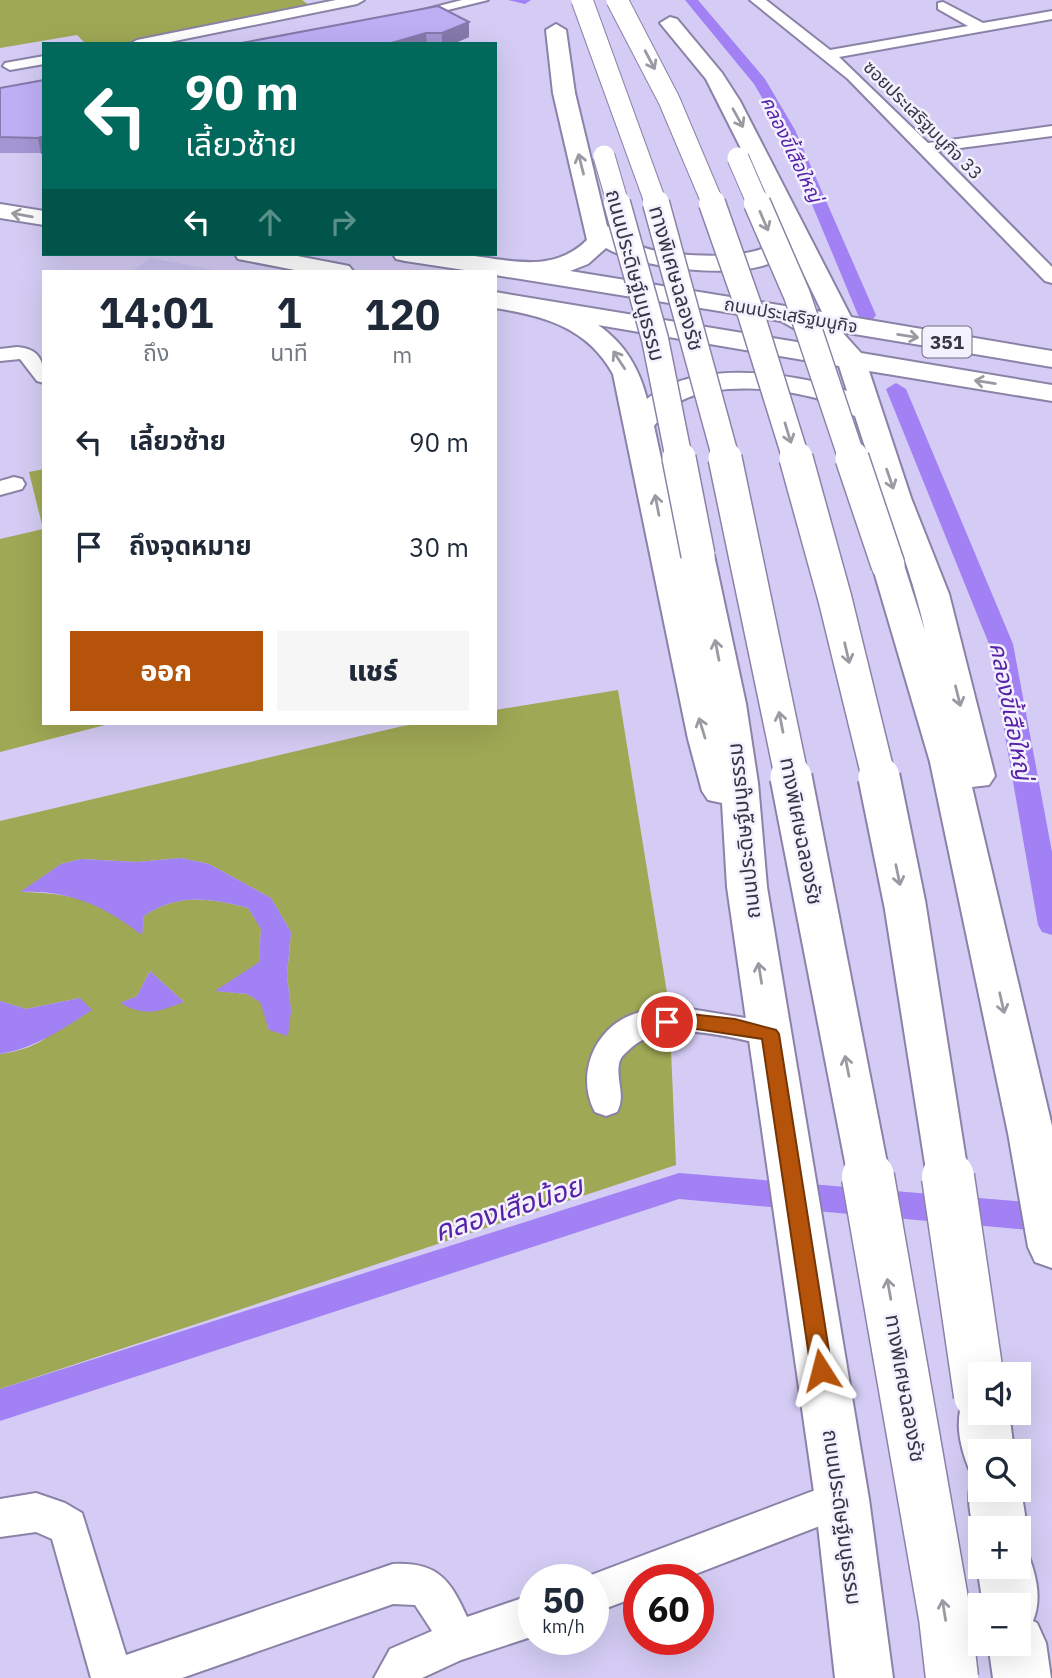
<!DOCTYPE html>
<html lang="th">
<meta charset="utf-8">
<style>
:root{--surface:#fff;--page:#f6f6f7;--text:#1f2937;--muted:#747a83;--accent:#b45309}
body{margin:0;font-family:"IBM Plex Sans","Noto Sans Thai",sans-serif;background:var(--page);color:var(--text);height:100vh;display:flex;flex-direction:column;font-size:26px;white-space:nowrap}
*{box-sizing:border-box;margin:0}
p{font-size:23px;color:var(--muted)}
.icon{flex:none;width:38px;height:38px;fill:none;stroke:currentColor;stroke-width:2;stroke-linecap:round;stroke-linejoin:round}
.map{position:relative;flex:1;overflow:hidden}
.panel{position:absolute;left:42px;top:270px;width:455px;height:455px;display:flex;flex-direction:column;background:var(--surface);border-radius:0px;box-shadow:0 7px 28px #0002}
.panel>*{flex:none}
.hud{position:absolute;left:42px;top:42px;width:455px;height:214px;border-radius:0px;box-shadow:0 7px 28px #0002;background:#00695c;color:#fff;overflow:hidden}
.fabs{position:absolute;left:968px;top:1362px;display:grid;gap:14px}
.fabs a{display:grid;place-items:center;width:63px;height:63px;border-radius:0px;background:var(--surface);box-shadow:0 7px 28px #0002;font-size:35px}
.speed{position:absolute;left:518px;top:1564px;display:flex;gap:14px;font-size:35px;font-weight:700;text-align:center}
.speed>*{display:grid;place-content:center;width:91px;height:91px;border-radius:50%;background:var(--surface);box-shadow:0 7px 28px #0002;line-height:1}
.speed small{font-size:18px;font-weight:400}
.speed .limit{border:10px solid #d22;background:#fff;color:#111}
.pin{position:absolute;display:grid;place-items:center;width:60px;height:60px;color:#fff;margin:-30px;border:4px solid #fff;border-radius:50%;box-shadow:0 2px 7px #0007}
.me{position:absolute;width:77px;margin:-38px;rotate:351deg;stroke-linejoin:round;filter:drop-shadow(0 0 5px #0008)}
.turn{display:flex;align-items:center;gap:24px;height:147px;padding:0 28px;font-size:32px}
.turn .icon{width:91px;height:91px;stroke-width:2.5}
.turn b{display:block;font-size:49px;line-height:60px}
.lanes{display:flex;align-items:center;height:66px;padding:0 28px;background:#0003;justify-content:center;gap:35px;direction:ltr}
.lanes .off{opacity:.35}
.eta{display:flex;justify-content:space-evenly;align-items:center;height:119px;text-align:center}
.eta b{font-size:42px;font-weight:800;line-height:49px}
.button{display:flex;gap:14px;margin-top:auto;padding:14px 28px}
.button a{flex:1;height:80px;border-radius:0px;background:var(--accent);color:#fff;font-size:28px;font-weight:800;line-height:80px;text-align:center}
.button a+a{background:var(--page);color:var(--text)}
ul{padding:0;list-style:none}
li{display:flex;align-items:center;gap:21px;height:105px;padding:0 28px}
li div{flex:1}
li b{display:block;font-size:26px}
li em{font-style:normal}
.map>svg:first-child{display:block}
.built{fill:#cac1f0}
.green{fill:#9fa854;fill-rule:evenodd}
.water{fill:#a181f4}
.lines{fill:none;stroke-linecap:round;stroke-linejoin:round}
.canal{fill:#a181f4;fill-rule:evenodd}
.minor-casing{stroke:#8a82a7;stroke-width:4}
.primary-casing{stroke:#8a82a7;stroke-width:4}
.motorway-casing{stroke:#8a82a7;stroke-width:4}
.minor{fill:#fff;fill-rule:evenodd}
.primary{fill:#fff;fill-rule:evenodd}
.motorway{fill:#fff;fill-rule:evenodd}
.primary-bridge-far2-casing{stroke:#8a82a7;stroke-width:23;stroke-linecap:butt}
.primary-bridge-far1-casing{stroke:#8a82a7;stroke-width:29;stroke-linecap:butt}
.primary-bridge-casing{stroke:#8a82a7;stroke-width:36;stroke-linecap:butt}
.motorway-bridge-far4-casing{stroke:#8a82a7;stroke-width:23;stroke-linecap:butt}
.motorway-bridge-far3-casing{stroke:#8a82a7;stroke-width:29;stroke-linecap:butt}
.motorway-bridge-far2-casing{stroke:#8a82a7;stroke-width:36;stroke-linecap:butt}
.motorway-bridge-far1-casing{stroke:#8a82a7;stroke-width:45;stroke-linecap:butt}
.motorway-bridge-casing{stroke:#8a82a7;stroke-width:55;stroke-linecap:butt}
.primary-bridge-far2{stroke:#fff;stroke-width:21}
.primary-bridge-far1{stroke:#fff;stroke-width:26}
.primary-bridge{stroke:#fff;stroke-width:33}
.motorway-bridge-far4{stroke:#fff;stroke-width:21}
.motorway-bridge-far3{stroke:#fff;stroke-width:26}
.motorway-bridge-far2{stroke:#fff;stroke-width:33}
.motorway-bridge-far1{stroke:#fff;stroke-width:41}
.motorway-bridge{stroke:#fff;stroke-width:52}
.wall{fill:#a396d3}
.shaded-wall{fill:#857aac}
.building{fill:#beaff5;stroke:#857aac;stroke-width:2}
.oneway{stroke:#9b9aa2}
.route{fill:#b45309;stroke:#753606;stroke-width:2}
.labels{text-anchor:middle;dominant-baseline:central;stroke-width:5;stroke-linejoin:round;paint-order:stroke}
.far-street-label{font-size:18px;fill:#373444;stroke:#f3f1fe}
.far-water-label{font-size:19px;font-style:italic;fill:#5721a8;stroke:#f3f1fe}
.shield{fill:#f3f1fe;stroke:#6f6d7c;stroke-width:2}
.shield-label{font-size:19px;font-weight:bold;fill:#373444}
.street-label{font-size:21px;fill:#373444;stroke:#f3f1fe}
.water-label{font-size:23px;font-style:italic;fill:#5721a8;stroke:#f3f1fe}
.near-water-label{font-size:28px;font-style:italic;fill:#5721a8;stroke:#f3f1fe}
</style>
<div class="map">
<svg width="1052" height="1678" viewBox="0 0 1052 1678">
<rect width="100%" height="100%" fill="#d4ccf4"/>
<path class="built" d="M 151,258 L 219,271 L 132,271 Z"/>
<path class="green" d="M 0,0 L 302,0 L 319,12 L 148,44 L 86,44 L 77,35 L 0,48 Z
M 44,469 L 44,723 L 113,723 L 0,752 L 0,539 L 43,529 L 29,472 Z
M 618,690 L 669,1005 L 676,1165 L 0,1389 L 0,1054 C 46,1047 54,1033 80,998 L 26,1009 L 0,1001 L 0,821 L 403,726 L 423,723 L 495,723 L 495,710 ZM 181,858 L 209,864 L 271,898 L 291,932 L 287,975 L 291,1011 L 269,1030 L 261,1002 L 247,994 L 217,991 L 259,963 L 261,928 L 248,908 C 210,898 178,893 144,916 L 142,934 C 100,901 73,893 21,892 L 61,864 L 81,859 L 137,862 ZM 150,971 L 184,1002 L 121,1003 L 137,996 Z"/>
<path class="water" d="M 181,858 L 209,864 L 271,898 L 291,932 L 287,975 L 291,1011 L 288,1036 L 269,1030 L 260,1002 L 247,994 L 215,991 L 259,962 L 261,929 L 248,908 C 210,898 178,893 144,916 L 142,935 C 105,906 67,889 20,892 L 61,864 L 81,859 L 137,862 Z
M 150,971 L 184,1002 C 158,1012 146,1017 120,1003 L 137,996 Z
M 80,998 L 92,1010 C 63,1029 35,1048 0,1054 L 0,1001 L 26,1009 Z"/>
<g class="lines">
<path class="canal" d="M 508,0 L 531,0 L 525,4 Z
M 685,0 L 698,0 L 765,79 L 795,130 L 876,315 L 873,319 L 861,319 L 858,315 L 781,130 L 754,84 Z
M 896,383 L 906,389 L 1013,644 L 1052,852 L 1052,935 L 1042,932 L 1038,925 L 989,644 L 886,389 Z
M 679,1173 L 1052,1204 L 1052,1232 L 679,1199 L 0,1421 L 0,1389 Z"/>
<g class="minor-casing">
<path id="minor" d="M 336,0 L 364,0 L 357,4 L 160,44 L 130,44 L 137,40 Z
M 462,0 L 488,0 L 407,20 L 400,16 Z
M 750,0 L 766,0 L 830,50 L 968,26 L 938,9 L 938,3 L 943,2 L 983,23 L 1052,11 L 1052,19 L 839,57 L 928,143 L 1052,126 L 1052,136 L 937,151 L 1052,267 L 1052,283 L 1045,281 L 848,79 Z
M 44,56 L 44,64 L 10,70 L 3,66 L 5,63 Z
M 17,347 C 41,349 44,362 44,383 L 37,381 L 20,359 L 0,361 L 0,349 Z
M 14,477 L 22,479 L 25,484 L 22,489 L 0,495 L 0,481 Z
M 690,1009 L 770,1022 L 781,1025 L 786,1034 L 781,1043 L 770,1046 C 730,1037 666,1018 632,1047 C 627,1052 620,1056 619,1064 C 616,1081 626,1096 617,1112 L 606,1116 L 595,1112 C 573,1071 599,1018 646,1011 C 660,1009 676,1010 690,1009 Z
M 842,1480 L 856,1486 L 862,1499 L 856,1512 L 680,1580 L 639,1580 L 639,1596 L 593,1613 L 593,1580 L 578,1580 Z
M 36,1493 L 65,1503 L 82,1513 L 126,1655 L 393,1564 C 437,1562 450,1579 467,1617 L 534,1594 L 534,1636 L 461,1660 L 422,1678 L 374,1678 L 390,1649 L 432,1631 L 415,1605 L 393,1604 L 182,1678 L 91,1678 L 52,1539 L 36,1532 L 0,1537 L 0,1499 Z"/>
</g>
<g class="primary-casing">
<path id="primary" d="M 670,17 L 677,19 L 722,73 L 740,101 L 851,317 L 1052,351 L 1052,367 L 842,332 L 861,353 L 1052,385 L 1052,401 L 869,371 L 911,498 L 949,594 L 995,776 L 989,785 L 972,787 L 1052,1126 L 1052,1268 L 1035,1262 L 1028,1247 L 1008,1133 L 930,762 L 872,565 L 877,558 L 888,555 L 899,558 L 904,565 L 925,631 C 909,559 877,487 855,416 C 842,412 830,403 816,398 C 779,388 723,383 687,398 C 673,403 663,415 654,426 L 685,569 L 682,555 L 687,548 L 698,545 L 709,548 L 714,555 L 746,704 L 758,783 L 767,887 L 869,1499 L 893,1678 L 835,1678 L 815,1499 L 727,887 L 722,803 L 708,800 L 702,791 L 688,739 L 613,374 C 587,327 544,316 495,308 L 495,292 L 827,347 L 781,321 L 495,275 L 495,271 L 471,271 L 405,261 L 396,259 L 393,254 C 412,253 433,253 453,254 C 499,256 549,278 587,240 L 553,93 L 546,30 L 556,24 L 566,30 L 575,93 L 607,226 C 619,234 631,243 645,248 C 668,256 765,264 777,237 C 778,232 777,225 777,220 L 706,79 L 660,23 ZM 606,248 C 642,270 761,285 792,250 L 822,312 L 570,271 L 588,264 ZM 598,325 L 839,366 L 847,391 C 793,372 694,359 647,399 C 639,368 625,344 598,325 Z
M 0,204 L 44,211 L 44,225 L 0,218 Z
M 235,254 L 287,254 L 349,266 L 353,271 L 300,271 L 238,259 Z"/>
</g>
<g class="motorway-casing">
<path id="motorway" d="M 980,1389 L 980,1412 L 1009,1412 L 1014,1451 L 980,1451 L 980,1489 L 1018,1489 L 1018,1483 L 1021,1489 L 1027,1528 L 1020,1545 L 1025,1546 C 1035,1571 1043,1596 1033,1621 L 1037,1623 L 1046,1643 L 1051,1678 L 993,1678 L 988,1643 L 1018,1643 L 1018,1605 L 983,1605 L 977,1566 L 980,1559 L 980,1566 L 1018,1566 L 1018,1528 L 980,1528 L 980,1545 C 970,1521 964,1496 975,1471 L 969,1469 C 959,1444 954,1419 965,1395 Z"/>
</g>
<use href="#minor" class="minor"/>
<use href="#primary" class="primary"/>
<use href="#motorway" class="motorway"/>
<g class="primary-bridge-far2-casing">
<path id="primary-bridge-far2" d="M 604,156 L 618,204
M 738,158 L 758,204"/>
</g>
<g class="primary-bridge-far1-casing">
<path id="primary-bridge-far1" d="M 617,203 L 655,339 L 679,459
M 757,203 L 797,295 L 852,459"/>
</g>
<g class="primary-bridge-casing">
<path id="primary-bridge" d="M 679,458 L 698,555
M 852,458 L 888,565"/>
</g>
<g class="motorway-bridge-far4-casing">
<path id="motorway-bridge-far4" d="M 582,0 L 656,204
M 617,0 L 669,100 L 713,204"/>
</g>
<g class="motorway-bridge-far3-casing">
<path id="motorway-bridge-far3" d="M 656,203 L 726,459
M 712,203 L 750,311 L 796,459"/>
</g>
<g class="motorway-bridge-far2-casing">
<path id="motorway-bridge-far2" d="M 725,458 L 792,779
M 796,458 L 835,599 L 879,779"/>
</g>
<g class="motorway-bridge-far1-casing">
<path id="motorway-bridge-far1" d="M 791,777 L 869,1178
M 879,777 L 905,905 L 948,1178"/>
</g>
<g class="motorway-bridge-casing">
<path id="motorway-bridge" d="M 868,1177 L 945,1617 L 952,1678
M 948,1177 L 980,1395"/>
</g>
<use href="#primary-bridge-far2" class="primary-bridge-far2"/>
<use href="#primary-bridge-far1" class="primary-bridge-far1"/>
<use href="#primary-bridge" class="primary-bridge"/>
<use href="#motorway-bridge-far4" class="motorway-bridge-far4"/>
<use href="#motorway-bridge-far3" class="motorway-bridge-far3"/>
<use href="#motorway-bridge-far2" class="motorway-bridge-far2"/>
<use href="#motorway-bridge-far1" class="motorway-bridge-far1"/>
<use href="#motorway-bridge" class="motorway-bridge"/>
</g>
<path class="wall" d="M 438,6 L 469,37 L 453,44 L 236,44 Z
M 44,80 L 44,153 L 0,153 L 0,88 Z"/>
<path class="shaded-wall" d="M 469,22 L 469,37 L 453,44 L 442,44 L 442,33 Z
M 426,33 L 427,44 L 388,44 Z
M 44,136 L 44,153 L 41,154 L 38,138 Z"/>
<path class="building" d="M 438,6 L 469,22 L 442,33 L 426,33 L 388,44 L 236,44 Z
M 44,80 L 44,136 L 38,138 L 0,137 L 0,88 Z"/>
<defs><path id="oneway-shaft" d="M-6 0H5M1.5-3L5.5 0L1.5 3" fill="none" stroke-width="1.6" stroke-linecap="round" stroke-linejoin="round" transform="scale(1.75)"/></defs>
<g class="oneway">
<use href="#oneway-shaft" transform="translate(650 60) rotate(62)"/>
<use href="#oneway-shaft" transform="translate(738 118) rotate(61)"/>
<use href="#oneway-shaft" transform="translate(581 164) rotate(-104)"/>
<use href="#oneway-shaft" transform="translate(22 215) rotate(-170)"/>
<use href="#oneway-shaft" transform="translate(764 221) rotate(67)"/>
<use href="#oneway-shaft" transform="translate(908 336) rotate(9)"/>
<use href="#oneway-shaft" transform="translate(619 360) rotate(-123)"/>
<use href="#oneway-shaft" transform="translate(985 382) rotate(-171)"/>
<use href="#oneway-shaft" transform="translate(788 433) rotate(73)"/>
<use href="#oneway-shaft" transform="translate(890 479) rotate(71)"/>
<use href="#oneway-shaft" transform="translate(657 505) rotate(-101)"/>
<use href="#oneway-shaft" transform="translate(717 650) rotate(-101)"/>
<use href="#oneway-shaft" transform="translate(847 653) rotate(77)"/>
<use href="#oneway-shaft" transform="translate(958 696) rotate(76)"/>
<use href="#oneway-shaft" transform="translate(781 722) rotate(-101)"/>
<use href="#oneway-shaft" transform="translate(702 728) rotate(-107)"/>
<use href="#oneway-shaft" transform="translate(898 875) rotate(78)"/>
<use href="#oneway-shaft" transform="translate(760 973) rotate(-99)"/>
<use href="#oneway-shaft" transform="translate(1002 1003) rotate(77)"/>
<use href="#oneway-shaft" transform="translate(847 1066) rotate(-101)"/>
<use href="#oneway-shaft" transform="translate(889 1289) rotate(-100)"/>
<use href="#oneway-shaft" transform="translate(944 1610) rotate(-99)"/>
</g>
<path class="route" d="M 690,1014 L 735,1019 L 776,1030 L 779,1034 L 832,1370 L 829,1376 L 821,1379 L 814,1376 L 811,1370 L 762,1039 L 690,1028 L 667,1029 L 658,1022 L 667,1015 Z"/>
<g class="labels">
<g class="far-street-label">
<text transform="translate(923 120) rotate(45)">ซอยประเสริฐมนูกิจ 33</text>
<text transform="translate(791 315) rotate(10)">ถนนประเสริฐมนูกิจ</text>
</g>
<g class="far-water-label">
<text transform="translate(792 149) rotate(64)">คลองขี้เสือใหญ่</text>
</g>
<rect class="shield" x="922.5" y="326.5" width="49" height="31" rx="5"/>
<g class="shield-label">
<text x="947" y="342">351</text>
</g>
<g class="street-label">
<text transform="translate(636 275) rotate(75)">ถนนประดิษฐ์มนูธรรม</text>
<text transform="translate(677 278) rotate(74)">ทางพิเศษฉลองรัช</text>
<text transform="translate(743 831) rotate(-96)">ถนนประดิษฐ์มนูธรรม</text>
<text transform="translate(802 831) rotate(79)">ทางพิเศษฉลองรัช</text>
<text transform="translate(906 1388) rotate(80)">ทางพิเศษฉลองรัช</text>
<text transform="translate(843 1517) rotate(82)">ถนนประดิษฐ์มนูธรรม</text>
</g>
<g class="water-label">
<text transform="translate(1012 711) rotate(79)">คลองขี้เสือใหญ่</text>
</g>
<g class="near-water-label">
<text transform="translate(508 1208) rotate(-18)">คลองเสือน้อย</text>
</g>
</g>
</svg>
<div class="fabs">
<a><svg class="icon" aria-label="sound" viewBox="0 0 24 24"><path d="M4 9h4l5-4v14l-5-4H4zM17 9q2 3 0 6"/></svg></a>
<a><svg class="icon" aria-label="search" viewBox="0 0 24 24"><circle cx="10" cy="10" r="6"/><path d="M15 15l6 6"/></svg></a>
<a>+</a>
<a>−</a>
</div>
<div class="speed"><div>50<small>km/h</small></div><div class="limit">60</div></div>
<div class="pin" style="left:667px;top:1022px;background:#d93025"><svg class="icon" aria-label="arrive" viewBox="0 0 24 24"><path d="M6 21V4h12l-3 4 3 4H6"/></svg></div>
<svg class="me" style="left:821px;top:1370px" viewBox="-20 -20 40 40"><path d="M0-17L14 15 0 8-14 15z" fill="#b45309" stroke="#fff" stroke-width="4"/></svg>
<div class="hud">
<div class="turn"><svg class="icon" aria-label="left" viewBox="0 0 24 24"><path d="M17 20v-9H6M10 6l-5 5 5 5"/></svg><div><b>90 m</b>เลี้ยวซ้าย</div></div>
<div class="lanes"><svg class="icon" aria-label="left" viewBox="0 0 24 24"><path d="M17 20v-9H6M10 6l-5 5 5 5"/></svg><svg class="icon off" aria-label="ahead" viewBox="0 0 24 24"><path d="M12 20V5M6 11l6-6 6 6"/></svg><svg class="icon off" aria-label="right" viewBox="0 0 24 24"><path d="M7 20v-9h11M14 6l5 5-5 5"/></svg></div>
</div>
<section class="panel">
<div class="eta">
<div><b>14:01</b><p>ถึง</p></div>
<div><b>1</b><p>นาที</p></div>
<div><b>120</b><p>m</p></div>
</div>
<ul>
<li><svg class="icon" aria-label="left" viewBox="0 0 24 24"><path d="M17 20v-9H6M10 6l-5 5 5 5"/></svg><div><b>เลี้ยวซ้าย</b></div><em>90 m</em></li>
<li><svg class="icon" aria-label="arrive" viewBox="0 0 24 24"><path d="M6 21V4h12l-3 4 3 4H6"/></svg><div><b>ถึงจุดหมาย</b></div><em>30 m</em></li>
</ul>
<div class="button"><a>ออก</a><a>แชร์</a></div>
</section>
</div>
